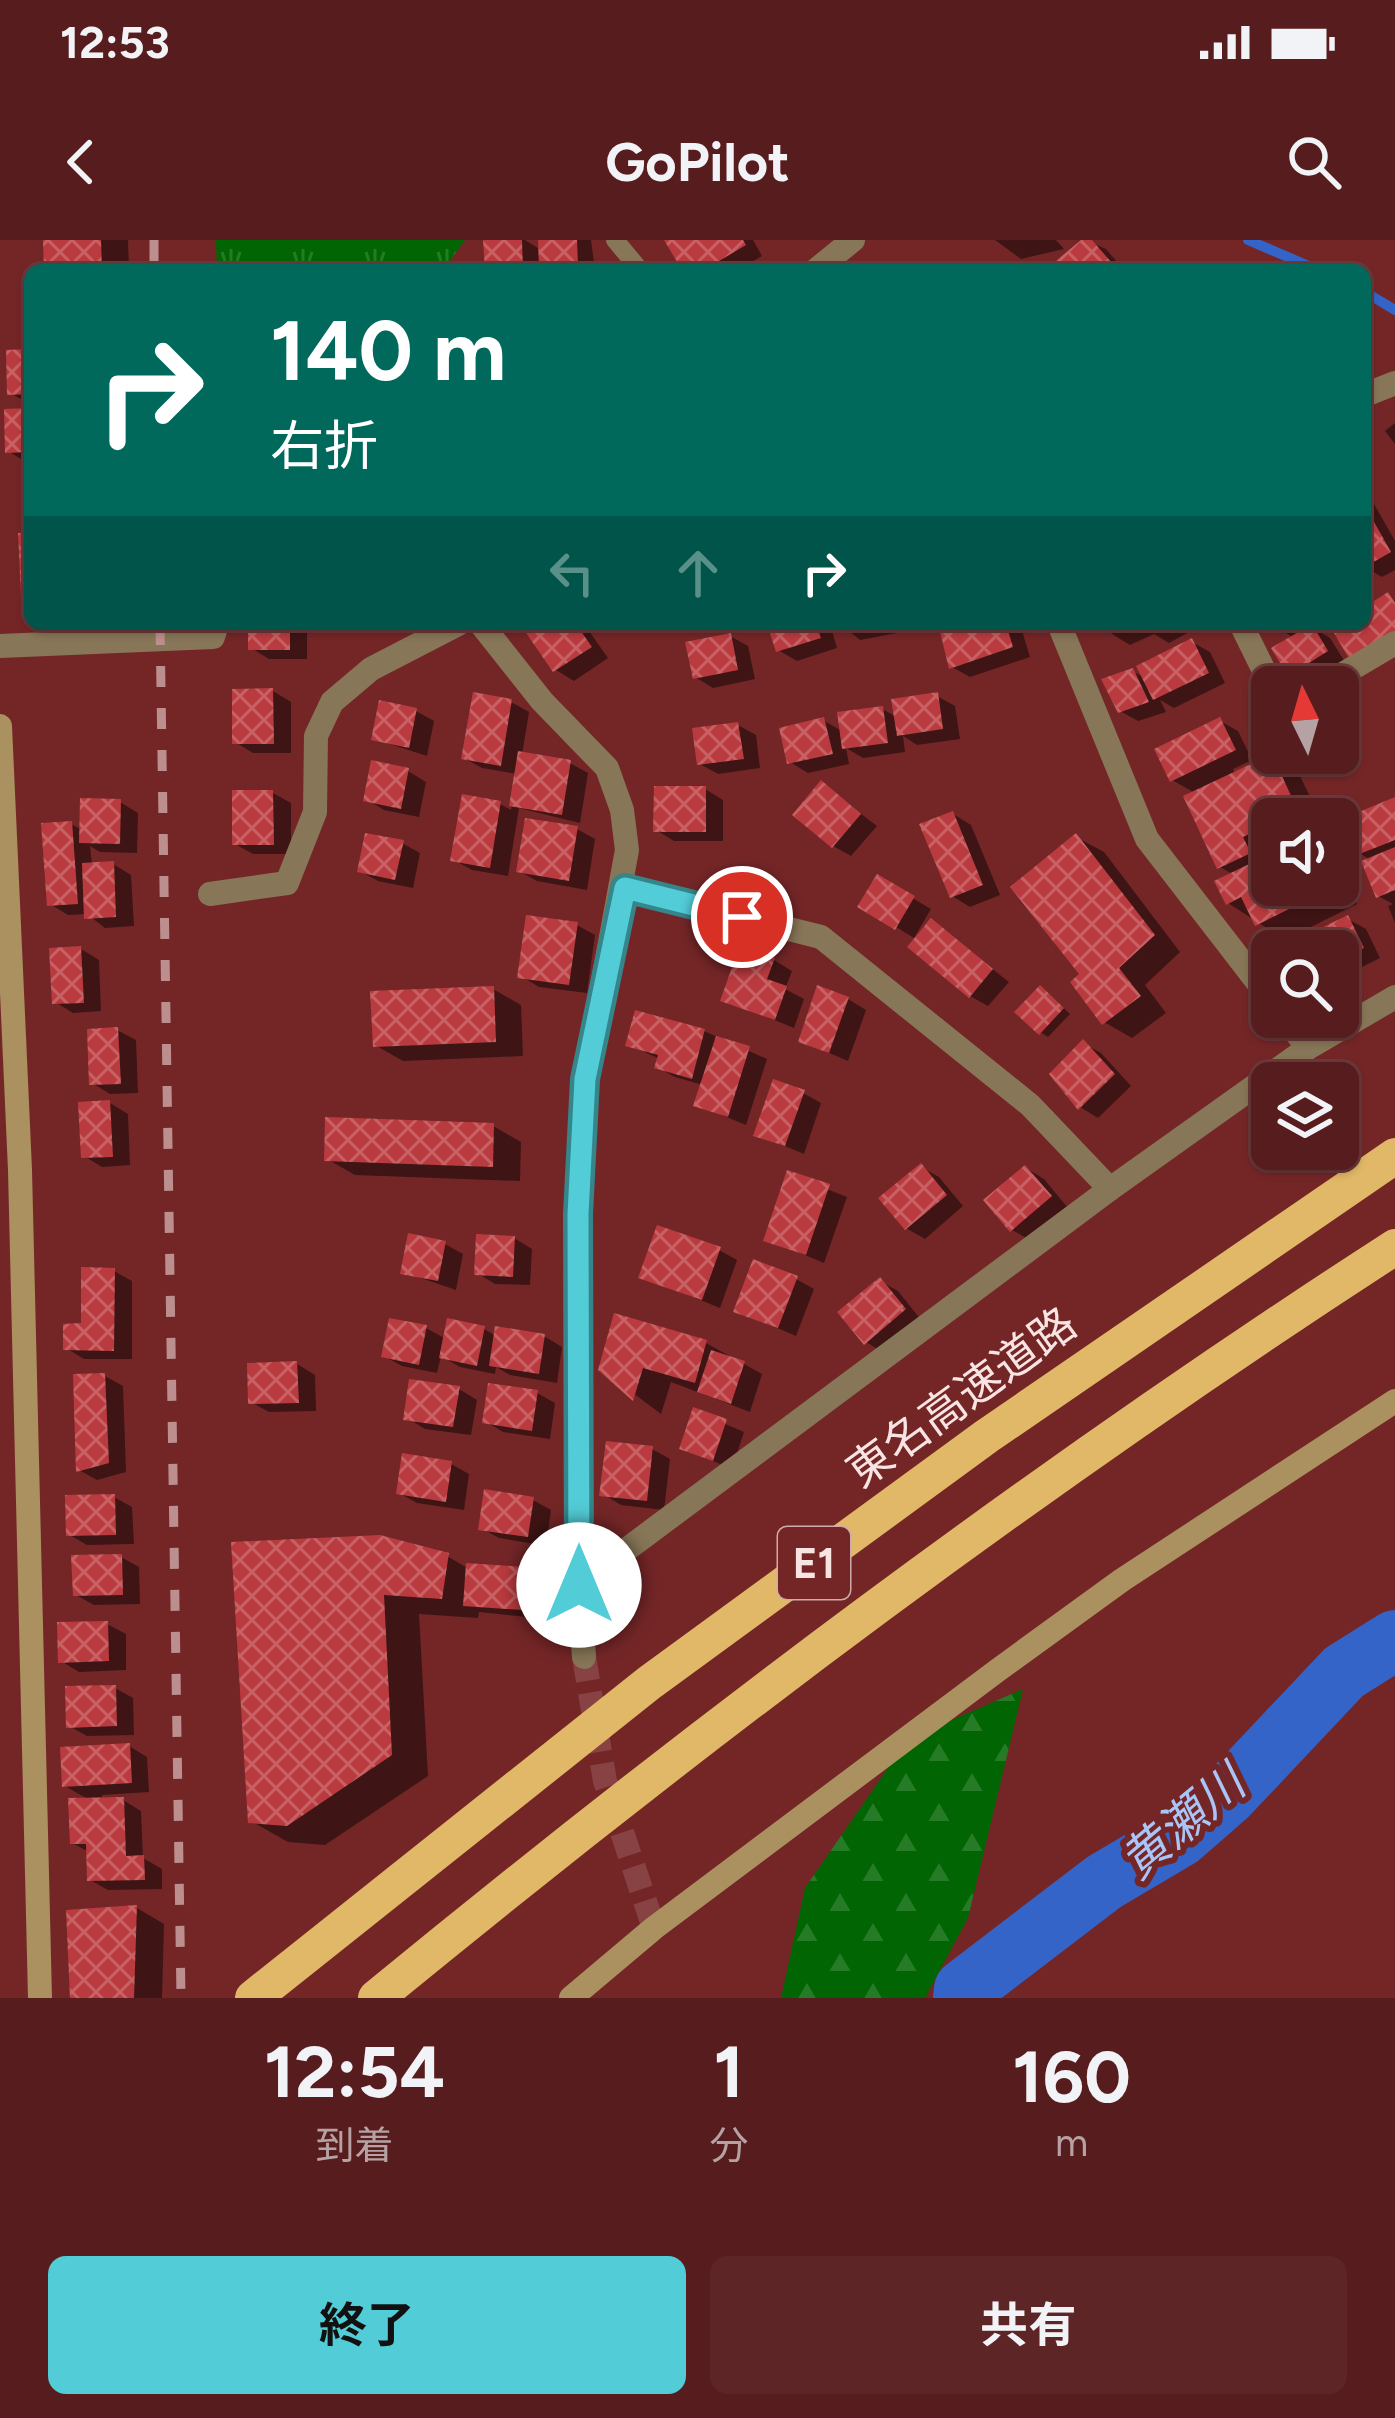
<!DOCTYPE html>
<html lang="ja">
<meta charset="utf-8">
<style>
:root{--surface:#571c1d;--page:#5d2526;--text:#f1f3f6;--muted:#b6a1a4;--line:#6d3a3b;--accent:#52ccd6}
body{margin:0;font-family:Figtree,"Noto Sans JP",sans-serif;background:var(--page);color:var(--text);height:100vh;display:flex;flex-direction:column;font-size:45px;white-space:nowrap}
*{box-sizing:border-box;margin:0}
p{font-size:39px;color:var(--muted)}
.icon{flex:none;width:66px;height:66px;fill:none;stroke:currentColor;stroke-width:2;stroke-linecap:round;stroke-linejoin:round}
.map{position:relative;height:1758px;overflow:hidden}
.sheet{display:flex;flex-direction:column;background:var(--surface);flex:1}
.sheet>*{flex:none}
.hud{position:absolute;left:24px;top:24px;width:1347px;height:366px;border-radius:18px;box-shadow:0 3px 9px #0004,0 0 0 3px var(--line);background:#00695c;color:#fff;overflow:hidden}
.needle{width:78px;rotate:355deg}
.tools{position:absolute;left:1251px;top:426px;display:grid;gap:24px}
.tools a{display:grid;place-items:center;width:108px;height:108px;border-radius:18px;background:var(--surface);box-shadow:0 3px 9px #0004,0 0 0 3px var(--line);font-size:60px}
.pin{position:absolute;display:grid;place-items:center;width:102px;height:102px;color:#fff;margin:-51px;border:6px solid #fff;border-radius:50%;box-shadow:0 3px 12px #0007}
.me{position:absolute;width:132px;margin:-66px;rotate:0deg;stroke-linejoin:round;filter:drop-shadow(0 0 9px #0008)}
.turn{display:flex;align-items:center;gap:42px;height:252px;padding:0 48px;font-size:54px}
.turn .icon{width:156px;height:156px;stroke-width:2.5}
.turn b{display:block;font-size:84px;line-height:102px}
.lanes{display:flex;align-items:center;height:114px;padding:0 48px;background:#0003;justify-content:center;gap:60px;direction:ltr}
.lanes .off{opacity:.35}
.eta{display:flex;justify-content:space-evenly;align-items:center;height:204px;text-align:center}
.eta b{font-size:72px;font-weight:700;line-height:84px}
.action{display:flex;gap:24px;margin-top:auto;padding:24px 48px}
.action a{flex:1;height:138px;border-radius:18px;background:var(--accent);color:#111;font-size:48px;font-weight:700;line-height:138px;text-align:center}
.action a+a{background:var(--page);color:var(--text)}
.status{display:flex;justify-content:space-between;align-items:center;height:84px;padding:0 60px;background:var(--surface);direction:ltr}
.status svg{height:33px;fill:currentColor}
header{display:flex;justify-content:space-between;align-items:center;height:156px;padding:0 48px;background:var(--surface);font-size:54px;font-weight:700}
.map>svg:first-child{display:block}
.grass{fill:url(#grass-tufts)}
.forest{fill:url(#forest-firs)}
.shadow{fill:#0007}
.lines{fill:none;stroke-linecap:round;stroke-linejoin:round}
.stream{stroke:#3464c7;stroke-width:10}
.river{stroke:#3464c7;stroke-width:60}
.building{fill:url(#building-cross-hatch)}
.street-tunnel{stroke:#884243;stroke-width:24;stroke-dasharray:24 12;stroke-linecap:butt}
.lane{stroke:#877657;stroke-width:18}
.street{stroke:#877657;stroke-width:24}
.secondary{stroke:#ab915f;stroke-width:24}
.highway{stroke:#e1b867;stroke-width:36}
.rail{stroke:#bd8e8e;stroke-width:9;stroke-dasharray:21 21;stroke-linecap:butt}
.route-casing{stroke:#35858b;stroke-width:30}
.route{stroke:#52ccd6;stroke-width:21}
.labels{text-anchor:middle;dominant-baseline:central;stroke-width:12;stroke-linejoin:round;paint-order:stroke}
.shield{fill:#742627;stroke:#d0abab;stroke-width:3}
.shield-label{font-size:42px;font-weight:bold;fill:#f8e4e3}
.street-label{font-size:45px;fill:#f8e4e3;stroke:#742627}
.water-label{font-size:48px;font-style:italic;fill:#a9c4f6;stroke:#742627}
</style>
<div class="status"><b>12:53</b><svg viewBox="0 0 49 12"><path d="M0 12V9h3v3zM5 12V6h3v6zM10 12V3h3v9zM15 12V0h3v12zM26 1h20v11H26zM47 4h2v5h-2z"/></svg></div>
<header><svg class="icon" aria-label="back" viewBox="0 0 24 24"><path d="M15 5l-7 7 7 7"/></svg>GoPilot<svg class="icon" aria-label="search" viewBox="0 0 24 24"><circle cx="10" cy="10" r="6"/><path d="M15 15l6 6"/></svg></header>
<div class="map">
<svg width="1395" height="1758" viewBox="0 0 1395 1758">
<defs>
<pattern id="grass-tufts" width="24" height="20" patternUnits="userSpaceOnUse" patternTransform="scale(3)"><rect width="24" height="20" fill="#006502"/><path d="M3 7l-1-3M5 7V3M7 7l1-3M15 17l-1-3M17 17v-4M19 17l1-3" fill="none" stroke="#267b27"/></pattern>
<pattern id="forest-firs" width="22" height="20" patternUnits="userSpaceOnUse" patternTransform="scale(3)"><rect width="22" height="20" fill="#006502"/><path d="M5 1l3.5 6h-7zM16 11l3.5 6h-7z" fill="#267b27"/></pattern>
<pattern id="building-cross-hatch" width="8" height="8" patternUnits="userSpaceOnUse" patternTransform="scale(3)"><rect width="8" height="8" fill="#ba3b3f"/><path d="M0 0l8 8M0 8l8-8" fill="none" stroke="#c76164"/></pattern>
</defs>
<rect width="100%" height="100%" fill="#742627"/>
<path class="grass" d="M 216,0 L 465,0 L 443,30 L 217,30 Z"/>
<path class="forest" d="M 1023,1449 L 968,1678 L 925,1758 L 781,1758 L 805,1648 L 908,1499 Z"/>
<path class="shadow" d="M 46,0 L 128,0 L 129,30 L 47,30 Z
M 486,0 L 525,0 L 541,10 L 541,0 L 591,0 L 595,30 L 549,30 L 540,25 L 540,30 L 488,30 Z
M 668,0 L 753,0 L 762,16 L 738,30 L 686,30 Z
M 995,0 L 1056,0 L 1064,9 L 1021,19 Z
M 1086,0 L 1106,9 L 1124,30 L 1050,30 Z
M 30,112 L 30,163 L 28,163 L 10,153 Z
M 30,171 L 30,222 L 26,222 L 8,211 Z
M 1395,183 L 1395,204 L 1385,191 Z
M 1365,248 L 1395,301 L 1395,330 L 1382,337 L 1365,327 Z
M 38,384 L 136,384 L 137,389 L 52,392 Z
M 251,384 L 307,384 L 307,419 L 269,419 L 251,408 Z
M 538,384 L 584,384 L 608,418 L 574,441 L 556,430 Z
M 662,384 L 703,384 L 672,390 Z
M 771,384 L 830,384 L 837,408 L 797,421 L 778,410 Z
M 841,384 L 900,384 L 902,392 L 860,400 Z
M 961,384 L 1020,384 L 1030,417 L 970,437 L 952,427 Z
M 1106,384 L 1204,384 L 1169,403 L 1154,394 L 1130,405 L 1112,394 Z
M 1275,384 L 1323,384 L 1315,389 L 1330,398 L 1345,422 L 1309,444 L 1291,433 L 1293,398 Z
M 730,396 L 748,406 L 755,439 L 713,448 L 695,437 Z
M 1192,402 L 1210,412 L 1225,443 L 1174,468 L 1160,460 L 1166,472 L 1138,481 L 1120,471 L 1132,431 L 1147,439 Z
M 273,451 L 291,462 L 291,513 L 253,513 L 235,502 Z
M 937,456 L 955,466 L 960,499 L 917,505 L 903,496 L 905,512 L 863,518 L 846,508 L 849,524 L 808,533 L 790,522 L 824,481 L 842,491 L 882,469 L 897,477 Z
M 511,462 L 529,472 L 522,515 L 570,523 L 588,533 L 580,583 L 519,568 L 508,636 L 472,630 L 454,620 L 500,564 L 511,570 L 517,534 L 482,528 L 464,518 Z
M 416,471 L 434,481 L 427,516 L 374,499 Z
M 1220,481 L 1238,491 L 1252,520 L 1233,529 L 1236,535 L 1272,518 L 1299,534 L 1321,579 L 1272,579 L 1272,645 L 1338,645 L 1338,624 L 1357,664 L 1285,700 L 1228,663 L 1234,635 L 1220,627 L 1195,553 L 1172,540 Z
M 738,485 L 756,495 L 760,528 L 718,534 L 700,524 Z
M 408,531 L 426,542 L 419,577 L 384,570 L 366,559 Z
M 822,544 L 877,586 L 851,616 L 833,606 Z
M 705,549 L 723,560 L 723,601 L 674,601 L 656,590 Z
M 273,553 L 291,563 L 291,614 L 253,614 L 235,604 Z
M 1395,560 L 1395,683 L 1388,666 L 1393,664 L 1378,656 L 1371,620 L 1359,613 Z
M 120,562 L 138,573 L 137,613 L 100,612 L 90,606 L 92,625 L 113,624 L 131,635 L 134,686 L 105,688 L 87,674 L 68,675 L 50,664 L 71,584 L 82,590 Z
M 953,574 L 971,585 L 1000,655 L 970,667 L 952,656 Z
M 577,589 L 595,599 L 587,650 L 537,641 L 519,631 Z
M 1076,597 L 1104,612 L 1180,712 L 1145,745 L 1166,773 L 1132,798 L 1104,782 L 1083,735 Z
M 402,603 L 420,613 L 413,648 L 378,641 L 360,631 Z
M 878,638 L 931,669 L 914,698 L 862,666 Z
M 1348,679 L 1366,689 L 1380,718 L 1338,739 L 1338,711 L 1287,711 Z
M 932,682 L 1009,742 L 988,766 L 970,756 Z
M 577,685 L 595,695 L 587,753 L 539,747 L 521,736 Z
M 81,709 L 99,720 L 101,771 L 73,773 L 55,762 Z
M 774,720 L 792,731 L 785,749 L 804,759 L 794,788 L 723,759 Z
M 493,749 L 521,765 L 523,816 L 403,821 L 375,805 Z
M 1048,753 L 1070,774 L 1048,797 L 1040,792 Z
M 848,759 L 866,770 L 848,821 L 801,801 Z
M 117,790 L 136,800 L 138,853 L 110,854 L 92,843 Z
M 704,791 L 767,819 L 746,885 L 697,865 L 703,845 L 675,837 L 657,827 L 660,819 L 629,805 Z
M 1083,803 L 1101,813 L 1131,846 L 1098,878 L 1080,867 Z
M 803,853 L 821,863 L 804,914 L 757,894 Z
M 110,863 L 128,874 L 130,925 L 102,927 L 84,916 Z
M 493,886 L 521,902 L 520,941 L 355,935 L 327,919 Z
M 921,927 L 939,937 L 963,966 L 925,999 L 906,988 Z
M 1026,928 L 1044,939 L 1068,968 L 1030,1000 L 1012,990 Z
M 789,934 L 847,957 L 824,1023 L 767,999 Z
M 514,998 L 532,1009 L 530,1045 L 495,1044 L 477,1033 Z
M 445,1004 L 463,1014 L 456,1050 L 403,1032 Z
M 719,1010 L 737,1020 L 720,1068 L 642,1036 Z
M 114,1031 L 132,1041 L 132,1119 L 84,1119 L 66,1108 Z
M 796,1039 L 814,1049 L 796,1096 L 737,1071 Z
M 880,1041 L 898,1051 L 922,1081 L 884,1113 L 866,1102 Z
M 426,1088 L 446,1099 L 484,1089 L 496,1096 L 544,1096 L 562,1107 L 557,1143 L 510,1135 L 496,1127 L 495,1134 L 460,1127 L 441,1116 L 437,1133 L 402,1126 L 384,1116 Z
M 706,1103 L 762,1134 L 750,1172 L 671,1142 L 661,1174 L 601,1129 Z
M 297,1124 L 315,1135 L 316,1171 L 269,1172 L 251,1162 Z
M 105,1136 L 123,1146 L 126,1232 L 97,1240 L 79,1230 Z
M 459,1149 L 477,1160 L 471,1195 L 425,1189 L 407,1178 Z
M 537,1153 L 555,1163 L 550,1199 L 503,1192 L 485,1181 Z
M 695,1171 L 744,1192 L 732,1229 L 682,1208 Z
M 652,1209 L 670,1219 L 664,1270 L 621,1265 L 603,1254 Z
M 451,1224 L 469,1234 L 464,1270 L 417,1263 L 399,1253 Z
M 114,1257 L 132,1267 L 134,1304 L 87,1305 L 68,1294 Z
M 533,1260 L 551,1270 L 546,1306 L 499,1298 L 481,1288 Z
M 234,1305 L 447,1316 L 469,1329 L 539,1331 L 557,1341 L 555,1380 L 479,1372 L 478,1378 L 419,1374 L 428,1536 L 325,1605 L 288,1602 L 251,1581 Z
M 121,1317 L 139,1327 L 140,1364 L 94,1365 L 76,1355 Z
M 107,1384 L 126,1394 L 126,1430 L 79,1432 L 61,1421 Z
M 115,1448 L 133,1458 L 134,1495 L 87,1496 L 69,1486 Z
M 129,1506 L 147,1517 L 149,1552 L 102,1555 L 102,1560 L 123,1560 L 141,1571 L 143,1618 L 162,1629 L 162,1649 L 108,1650 L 90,1640 L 89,1612 L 72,1603 L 91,1561 L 65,1546 Z
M 137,1668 L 164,1684 L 162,1758 L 73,1758 Z"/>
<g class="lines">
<path class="stream" d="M 1248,0 L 1318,30
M 1365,52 L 1395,70"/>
<path class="river" d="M 963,1758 L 964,1749 L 1104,1642 L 1180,1597 L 1227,1556 L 1344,1432 L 1395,1400"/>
</g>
<path class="building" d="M 43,0 L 101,0 L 102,30 L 44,30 Z
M 483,0 L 522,0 L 523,30 L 485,30 Z
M 538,0 L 577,0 L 578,25 L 539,28 Z
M 664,0 L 743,0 L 746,5 L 704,30 L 682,30 Z
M 1081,0 L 1092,0 L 1118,30 L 1045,30 Z
M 30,109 L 30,154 L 7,155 L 6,110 Z
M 30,168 L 30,212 L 5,213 L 4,169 Z
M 1365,266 L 1391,312 L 1365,327 Z
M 18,293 L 30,293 L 30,378 L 22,378 Z
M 1388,352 L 1395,363 L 1395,392 L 1350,420 L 1331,388 L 1365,384 L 1365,367 Z
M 248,384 L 290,384 L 290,410 L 248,410 Z
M 532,384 L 576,384 L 592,407 L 553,432 L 524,390 Z
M 767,384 L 816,384 L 821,398 L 776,412 Z
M 949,384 L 1006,384 L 1013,407 L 949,429 L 939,387 Z
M 1312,384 L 1328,411 L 1288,436 L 1271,408 Z
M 731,393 L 738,430 L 693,439 L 685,402 Z
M 1192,398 L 1209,433 L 1153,460 L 1136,426 Z
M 1133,428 L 1149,462 L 1118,473 L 1101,439 Z
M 273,448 L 274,504 L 232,504 L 232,449 Z
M 473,452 L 512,459 L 501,526 L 461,519 Z
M 938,452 L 943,489 L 897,496 L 891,459 Z
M 379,460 L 417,468 L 409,508 L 371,500 Z
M 883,466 L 888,503 L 842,509 L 837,472 Z
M 824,477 L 833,514 L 787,524 L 779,488 Z
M 1220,477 L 1236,510 L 1170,542 L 1154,509 Z
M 738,482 L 744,519 L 697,525 L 692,488 Z
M 518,511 L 571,520 L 562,575 L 509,566 Z
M 1272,514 L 1298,571 L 1243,597 L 1251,613 L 1217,629 L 1183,556 Z
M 371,520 L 409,528 L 401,569 L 363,561 Z
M 821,540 L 861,574 L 832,608 L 792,575 Z
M 654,546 L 706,546 L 706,592 L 653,592 Z
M 232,550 L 273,550 L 274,605 L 232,605 Z
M 462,554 L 501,561 L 490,628 L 450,621 Z
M 1395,557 L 1395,600 L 1357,615 L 1342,579 Z
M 80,558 L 121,559 L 120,604 L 79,603 Z
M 953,571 L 983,645 L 950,658 L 919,584 Z
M 525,578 L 578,586 L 569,641 L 516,632 Z
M 72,581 L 78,664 L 47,666 L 41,583 Z
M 365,593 L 404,600 L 395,640 L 357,632 Z
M 1076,593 L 1155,695 L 1119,728 L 1141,756 L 1102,785 L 1070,742 L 1079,734 L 1010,647 Z
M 1395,607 L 1395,650 L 1376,658 L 1361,621 Z
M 1272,613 L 1272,645 L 1337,645 L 1255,686 L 1241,657 L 1226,665 L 1214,641 Z
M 114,621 L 116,677 L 84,679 L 82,623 Z
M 877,634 L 915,656 L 895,690 L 857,667 Z
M 526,675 L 578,682 L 569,745 L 517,738 Z
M 1348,675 L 1364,708 L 1338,720 L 1338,711 L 1284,711 L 1282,707 Z
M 931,678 L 993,729 L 969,758 L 907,707 Z
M 740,705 L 775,718 L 767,739 L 787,746 L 775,780 L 720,761 Z
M 81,706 L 84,763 L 52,764 L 49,708 Z
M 817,745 L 849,757 L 829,813 L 798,802 Z
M 1040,745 L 1064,768 L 1039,795 L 1014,772 Z
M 494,746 L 496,802 L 373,807 L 370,751 Z
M 635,770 L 705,789 L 692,839 L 654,828 L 658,815 L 625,806 Z
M 118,787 L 121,844 L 89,845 L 87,789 Z
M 716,796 L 750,806 L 728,877 L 693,866 Z
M 1083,799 L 1115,834 L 1078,870 L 1049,834 Z
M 773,839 L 805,850 L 785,906 L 753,896 Z
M 110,860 L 113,917 L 81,918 L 78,862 Z
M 325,877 L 494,883 L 493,927 L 324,921 Z
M 921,923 L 947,955 L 905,990 L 878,958 Z
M 1025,925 L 1052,956 L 1010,992 L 983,960 Z
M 787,930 L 830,944 L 806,1015 L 763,1001 Z
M 657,985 L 721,1007 L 702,1060 L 638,1038 Z
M 408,993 L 446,1001 L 438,1041 L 400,1034 Z
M 476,994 L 515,996 L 513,1037 L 474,1035 Z
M 753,1019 L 798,1036 L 778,1088 L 733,1072 Z
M 81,1027 L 115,1028 L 114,1111 L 63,1110 L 63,1084 L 81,1083 Z
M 880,1037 L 906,1069 L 864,1105 L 837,1072 Z
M 614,1073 L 707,1100 L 695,1143 L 643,1128 L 633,1161 L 598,1130 Z
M 389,1078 L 427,1085 L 419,1125 L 381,1117 Z
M 447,1078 L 485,1086 L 477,1126 L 439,1118 Z
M 495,1086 L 545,1094 L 539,1134 L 489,1126 Z
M 711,1110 L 745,1121 L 731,1164 L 697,1152 Z
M 297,1121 L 299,1163 L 248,1164 L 247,1123 Z
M 105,1133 L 109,1223 L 76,1232 L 73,1134 Z
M 409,1139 L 460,1146 L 453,1187 L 403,1180 Z
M 488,1143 L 538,1150 L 532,1191 L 482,1183 Z
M 693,1167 L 727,1179 L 713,1221 L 679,1209 Z
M 606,1201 L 653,1206 L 647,1261 L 599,1256 Z
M 402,1213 L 452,1221 L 446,1262 L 396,1254 Z
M 484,1249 L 534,1257 L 528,1297 L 478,1290 Z
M 115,1254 L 116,1295 L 66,1296 L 65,1255 Z
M 380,1295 L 449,1313 L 442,1359 L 384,1355 L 392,1515 L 287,1586 L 248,1583 L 231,1302 Z
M 122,1314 L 123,1355 L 73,1356 L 71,1315 Z
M 466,1323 L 540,1328 L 537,1371 L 463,1366 Z
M 108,1381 L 109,1421 L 58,1423 L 57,1382 Z
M 116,1445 L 117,1486 L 66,1488 L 65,1446 Z
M 130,1503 L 132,1543 L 62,1547 L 60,1507 Z
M 124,1557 L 126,1616 L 144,1615 L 145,1640 L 87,1641 L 86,1604 L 70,1604 L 68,1558 Z
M 137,1665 L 134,1758 L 70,1758 L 66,1670 Z"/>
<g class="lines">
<path class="street-tunnel" d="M 584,1417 L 605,1541 L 654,1688"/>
<path class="lane" d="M 615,0 L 640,30"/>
<path class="street" d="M 816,30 L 853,0
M 1365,155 L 1395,143
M 481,384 L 542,461 L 607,528 L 622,570 L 627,610 L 585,839 L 578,974 L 579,1345 L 584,1417
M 1059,384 L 1147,599 L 1272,761
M 1241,384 L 1272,447
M 0,406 L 213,397 L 217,384
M 1321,447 L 1395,403
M 625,648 L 821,697 L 1030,865 L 1110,949
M 210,654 L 287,643 L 315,572 L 316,496 L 332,462 L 371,429 L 458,384
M 1284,777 L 1308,808
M 579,1345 L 1110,949 L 1308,808 L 1395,757"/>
<path class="secondary" d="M 0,486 L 20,930 L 40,1758
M 571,1758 L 654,1688 L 998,1430 L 1122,1340 L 1395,1161"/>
<path class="highway" d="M 253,1758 L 649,1443 L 987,1196 L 1395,916
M 376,1758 C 701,1491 1041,1236 1395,1007"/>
<path class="rail" d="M 154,0 L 154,30
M 160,384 L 181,1758"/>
</g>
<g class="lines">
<g class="route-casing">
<path id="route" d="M 579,1345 L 578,974 L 585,839 L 625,648 L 742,677"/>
</g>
<use href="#route" class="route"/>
</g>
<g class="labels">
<rect class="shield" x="778" y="1287" width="72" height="72" rx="9"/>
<g class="shield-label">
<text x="814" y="1323">E1</text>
</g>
<g class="street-label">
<text transform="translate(961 1157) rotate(-36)">東名高速道路</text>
</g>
<g class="water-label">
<text transform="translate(1182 1582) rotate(-40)">黄瀬川</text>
</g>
</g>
</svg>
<div class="tools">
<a><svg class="needle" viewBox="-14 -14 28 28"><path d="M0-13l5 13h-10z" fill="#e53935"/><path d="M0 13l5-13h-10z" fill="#b6a1a4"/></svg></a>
<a><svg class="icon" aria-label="sound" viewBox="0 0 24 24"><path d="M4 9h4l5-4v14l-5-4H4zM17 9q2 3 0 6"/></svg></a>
<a><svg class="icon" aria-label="search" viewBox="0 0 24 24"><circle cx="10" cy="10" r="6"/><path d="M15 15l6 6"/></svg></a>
<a><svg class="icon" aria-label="layers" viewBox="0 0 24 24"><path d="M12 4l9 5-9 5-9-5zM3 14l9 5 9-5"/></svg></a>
</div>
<div class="pin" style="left:742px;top:677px;background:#d93025"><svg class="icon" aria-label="arrive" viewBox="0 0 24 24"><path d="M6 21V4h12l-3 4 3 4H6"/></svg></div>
<svg class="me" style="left:579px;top:1345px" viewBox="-20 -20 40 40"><circle r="19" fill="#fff"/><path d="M0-13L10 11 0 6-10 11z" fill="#52ccd6"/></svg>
<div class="hud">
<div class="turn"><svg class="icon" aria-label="right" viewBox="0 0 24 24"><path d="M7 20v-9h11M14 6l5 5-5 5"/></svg><div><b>140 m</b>右折</div></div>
<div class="lanes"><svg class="icon off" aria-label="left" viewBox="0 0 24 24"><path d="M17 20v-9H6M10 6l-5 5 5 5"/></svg><svg class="icon off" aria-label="ahead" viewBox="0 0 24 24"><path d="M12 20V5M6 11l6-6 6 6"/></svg><svg class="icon" aria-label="right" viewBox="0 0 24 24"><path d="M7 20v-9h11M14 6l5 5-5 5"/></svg></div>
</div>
</div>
<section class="sheet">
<div class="eta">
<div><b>12:54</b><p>到着</p></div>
<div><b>1</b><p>分</p></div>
<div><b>160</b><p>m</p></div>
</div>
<div class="action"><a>終了</a><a>共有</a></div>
</section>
